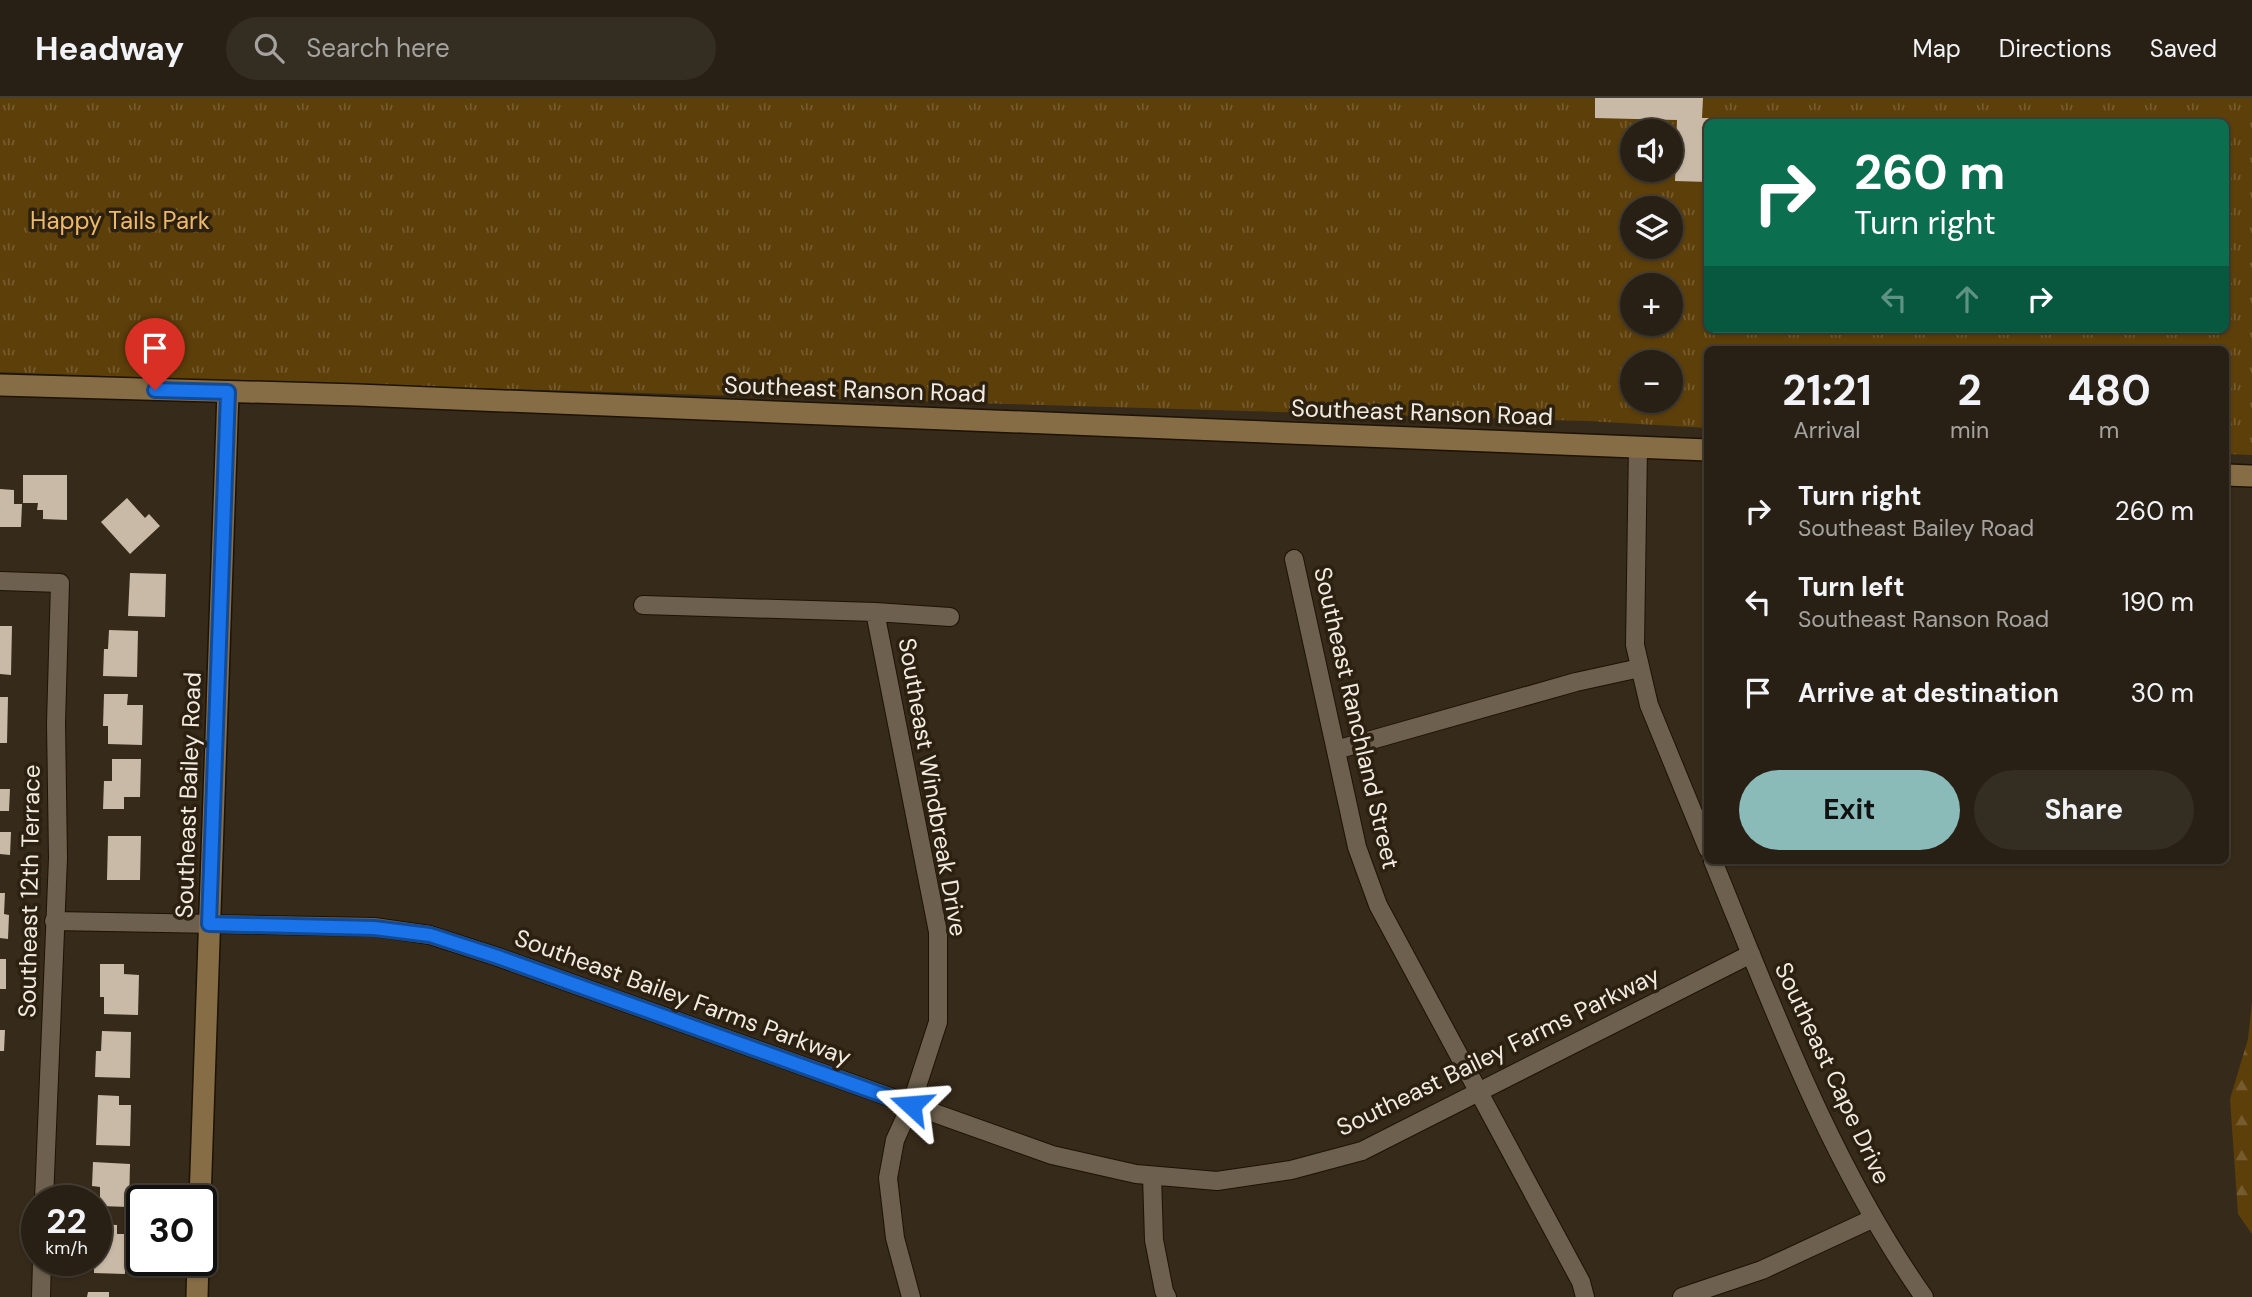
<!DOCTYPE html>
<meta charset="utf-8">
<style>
:root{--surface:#282014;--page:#342d22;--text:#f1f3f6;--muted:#a5a3a0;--line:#443e34;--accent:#8bbbb9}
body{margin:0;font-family:"DM Sans",sans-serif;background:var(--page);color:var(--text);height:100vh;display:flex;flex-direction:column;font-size:26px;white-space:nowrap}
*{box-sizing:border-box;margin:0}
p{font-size:23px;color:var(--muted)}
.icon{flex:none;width:38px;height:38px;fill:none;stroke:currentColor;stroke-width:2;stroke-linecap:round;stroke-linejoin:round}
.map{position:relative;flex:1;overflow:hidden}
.sheet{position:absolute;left:1704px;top:248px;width:525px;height:518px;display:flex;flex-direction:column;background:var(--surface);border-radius:10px;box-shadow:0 2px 5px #0004,0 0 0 2px var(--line)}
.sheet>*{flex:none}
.guide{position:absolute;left:1704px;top:21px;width:525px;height:214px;border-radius:10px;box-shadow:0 2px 5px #0004,0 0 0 2px var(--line);background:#0b6e4f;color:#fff;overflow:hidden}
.buttons{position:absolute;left:1620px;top:21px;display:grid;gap:14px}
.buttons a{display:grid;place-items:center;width:63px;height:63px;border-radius:50%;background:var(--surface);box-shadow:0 2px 5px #0004,0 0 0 2px var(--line);font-size:35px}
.speed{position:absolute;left:21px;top:1087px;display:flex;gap:14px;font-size:35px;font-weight:700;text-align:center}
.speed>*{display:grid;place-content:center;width:91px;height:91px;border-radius:50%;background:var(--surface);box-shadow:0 2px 5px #0004,0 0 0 2px var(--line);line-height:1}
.speed small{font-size:18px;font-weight:400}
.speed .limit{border:4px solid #111;border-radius:10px;background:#fff;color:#111}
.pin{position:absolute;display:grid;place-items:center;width:60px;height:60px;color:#fff;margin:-72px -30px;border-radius:50% 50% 50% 0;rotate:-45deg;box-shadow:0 0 7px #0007}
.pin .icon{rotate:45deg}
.me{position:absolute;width:77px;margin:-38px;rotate:289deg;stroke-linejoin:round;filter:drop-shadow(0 0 5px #0008)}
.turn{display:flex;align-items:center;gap:24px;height:147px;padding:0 35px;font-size:32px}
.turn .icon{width:91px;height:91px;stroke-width:2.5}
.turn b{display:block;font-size:49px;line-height:60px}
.lanes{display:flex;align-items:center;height:66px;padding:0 35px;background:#0003;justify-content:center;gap:35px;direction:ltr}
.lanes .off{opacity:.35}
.eta{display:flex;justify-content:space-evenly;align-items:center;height:119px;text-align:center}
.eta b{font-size:42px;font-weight:700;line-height:49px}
.primary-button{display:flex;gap:14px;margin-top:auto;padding:14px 35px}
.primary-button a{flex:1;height:80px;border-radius:42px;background:var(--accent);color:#111;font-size:28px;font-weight:700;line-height:80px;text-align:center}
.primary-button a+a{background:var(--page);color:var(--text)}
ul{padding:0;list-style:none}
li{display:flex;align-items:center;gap:21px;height:91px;padding:0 35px}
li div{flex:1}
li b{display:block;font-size:26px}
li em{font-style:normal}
header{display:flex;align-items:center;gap:42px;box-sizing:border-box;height:98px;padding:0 35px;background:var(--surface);border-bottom:2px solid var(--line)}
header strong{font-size:33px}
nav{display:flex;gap:38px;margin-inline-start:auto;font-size:24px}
.search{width:490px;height:63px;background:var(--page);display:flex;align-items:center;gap:18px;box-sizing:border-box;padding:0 24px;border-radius:38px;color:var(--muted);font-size:26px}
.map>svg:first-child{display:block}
.forest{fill:url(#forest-firs)}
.park{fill:url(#park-tufts);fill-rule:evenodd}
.building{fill:#c9baa7}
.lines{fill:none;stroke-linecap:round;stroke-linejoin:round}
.street-casing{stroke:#1d1304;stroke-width:20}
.secondary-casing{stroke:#1d1304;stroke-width:24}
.street{stroke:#6d604e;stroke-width:18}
.secondary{stroke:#876d46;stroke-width:21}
.route-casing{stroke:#114b97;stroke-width:18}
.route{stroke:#1a73e8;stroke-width:12}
.labels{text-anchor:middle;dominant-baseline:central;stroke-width:7;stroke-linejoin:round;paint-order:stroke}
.park-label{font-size:24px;fill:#edb86a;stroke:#2c2111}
.street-label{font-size:24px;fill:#f2ebe1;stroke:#2c2111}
</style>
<header>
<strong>Headway</strong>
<div class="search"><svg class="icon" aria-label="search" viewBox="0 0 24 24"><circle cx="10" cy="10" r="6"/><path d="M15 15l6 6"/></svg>Search here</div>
<nav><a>Map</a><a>Directions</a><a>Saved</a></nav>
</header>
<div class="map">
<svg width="2252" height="1199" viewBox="0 0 2252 1199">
<defs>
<pattern id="forest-firs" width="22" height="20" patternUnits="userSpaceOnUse" patternTransform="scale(1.75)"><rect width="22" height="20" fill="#5d3f0a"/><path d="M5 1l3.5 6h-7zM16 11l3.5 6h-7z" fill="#755b2d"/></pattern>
<pattern id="park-tufts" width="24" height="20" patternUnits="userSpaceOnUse" patternTransform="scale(1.75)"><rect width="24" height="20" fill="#5d3f0a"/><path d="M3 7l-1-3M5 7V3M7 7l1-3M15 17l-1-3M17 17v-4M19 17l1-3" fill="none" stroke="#755b2d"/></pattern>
</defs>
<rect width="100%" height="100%" fill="#362a1a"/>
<path class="forest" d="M 2252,903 L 2252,1136 L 2238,1116 L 2230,1001 L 2248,941 Z"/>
<path class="park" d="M 0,0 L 2252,0 L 2252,357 L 2226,356 L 2226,252 L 1708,252 L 1708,330 L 1587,323 L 233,283 L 0,274 ZM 1708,24 L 2226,24 L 2226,231 L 1708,231 ZM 1633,33 L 1671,33 L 1671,72 L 1633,72 ZM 1633,110 L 1671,110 L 1671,149 L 1633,149 ZM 1633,187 L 1671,187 L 1671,226 L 1633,226 ZM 1633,264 L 1671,264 L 1671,303 L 1633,303 Z"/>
<path class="building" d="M 1595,0 L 1703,0 L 1702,20 L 1716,20 L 1716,24 L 1708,24 L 1708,84 L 1675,83 L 1677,22 L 1595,20 Z
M 23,377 L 67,377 L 67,422 L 43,421 L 43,412 L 37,412 L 38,405 L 23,405 Z
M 0,391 L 14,392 L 14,406 L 22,406 L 21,429 L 0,429 Z
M 127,400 L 145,420 L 149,416 L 160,428 L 130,456 L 101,424 Z
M 130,475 L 166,476 L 165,519 L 128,518 Z
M 0,528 L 12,528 L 11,577 L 0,576 Z
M 109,532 L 138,533 L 137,579 L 103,578 L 104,551 L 108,551 Z
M 104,596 L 128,596 L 127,607 L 143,607 L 142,647 L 108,646 L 108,628 L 103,628 Z
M 0,599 L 8,599 L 7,645 L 0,645 Z
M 112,661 L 141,661 L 140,699 L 124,699 L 124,711 L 103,711 L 104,683 L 112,683 Z
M 0,691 L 10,691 L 9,713 L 0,713 Z
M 0,734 L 11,734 L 10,757 L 0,756 Z
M 108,738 L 141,738 L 140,782 L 107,782 Z
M 0,795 L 5,795 L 4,816 L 9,817 L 8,841 L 0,840 Z
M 0,861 L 6,861 L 6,891 L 0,891 Z
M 100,866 L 124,866 L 124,876 L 139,877 L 138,917 L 104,916 L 104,899 L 100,899 Z
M 0,932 L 5,932 L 4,953 L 0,953 Z
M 102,933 L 131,934 L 130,980 L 95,979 L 96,953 L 101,953 Z
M 98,997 L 119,998 L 119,1007 L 131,1007 L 130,1048 L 96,1047 Z
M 93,1064 L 130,1066 L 129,1109 L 100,1108 L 100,1089 L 92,1088 Z
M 96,1126 L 117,1127 L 117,1136 L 126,1136 L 125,1176 L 94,1175 L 94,1162 L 96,1162 Z
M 88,1194 L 109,1194 L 109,1199 L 87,1199 Z"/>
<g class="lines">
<g class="street-casing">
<path id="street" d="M 1638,349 L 1635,547 L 1649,607 L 1708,751
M 1294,461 L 1357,749 L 1378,807 L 1581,1184 L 1585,1199
M 0,483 L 60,485 L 56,625 L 58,760 L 44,1102
M 643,507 L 875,514 L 950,519
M 875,514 L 938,834 L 938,924 L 911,1007 L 895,1042 L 888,1080 L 895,1140 L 911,1199
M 1336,652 L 1576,584 L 1640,570
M 1713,763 C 1774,912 1831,1067 1924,1199
M 54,823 L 374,829 L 430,837 L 498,859 L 1052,1057 L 1136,1076 L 1217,1083 L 1291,1072 L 1362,1053 L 1751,856
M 1152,1078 L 1154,1142 L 1164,1193 L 1167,1199
M 41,1199 L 42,1162
M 1682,1199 L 1762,1172 L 1874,1120"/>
</g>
<g class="secondary-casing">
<path id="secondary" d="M 0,287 L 358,297 L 1708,352
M 2226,377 L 2252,378
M 200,1102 L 228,294
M 197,1199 L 198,1162"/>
</g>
<use href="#street" class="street"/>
<use href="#secondary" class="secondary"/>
</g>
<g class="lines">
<g class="route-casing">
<path id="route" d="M 155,292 L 228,294 L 209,826 L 374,830 L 430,837 L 498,859 L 911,1007"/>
</g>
<use href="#route" class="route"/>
</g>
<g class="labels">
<g class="park-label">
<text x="120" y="122">Happy Tails Park</text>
</g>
<g class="street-label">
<text transform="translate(855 291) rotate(2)">Southeast Ranson Road</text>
<text transform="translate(1422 314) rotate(2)">Southeast Ranson Road</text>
<text transform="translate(1357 620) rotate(77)">Southeast Ranchland Street</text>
<text transform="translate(933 689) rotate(80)">Southeast Windbreak Drive</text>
<text transform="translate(188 697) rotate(-88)">Southeast Bailey Road</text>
<text transform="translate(29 793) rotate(-89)">Southeast 12th Terrace</text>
<text transform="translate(683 899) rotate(20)">Southeast Bailey Farms Parkway</text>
<text transform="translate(1498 953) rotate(-26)">Southeast Bailey Farms Parkway</text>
<text transform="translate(1833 975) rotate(65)">Southeast Cape Drive</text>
</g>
</g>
</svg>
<div class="buttons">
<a><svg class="icon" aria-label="sound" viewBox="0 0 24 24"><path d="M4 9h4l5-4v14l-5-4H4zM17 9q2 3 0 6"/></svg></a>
<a><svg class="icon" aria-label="layers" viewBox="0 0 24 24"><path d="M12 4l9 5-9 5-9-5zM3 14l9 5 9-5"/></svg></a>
<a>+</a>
<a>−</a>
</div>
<div class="speed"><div>22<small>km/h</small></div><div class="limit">30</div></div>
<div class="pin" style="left:155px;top:292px;background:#d93025"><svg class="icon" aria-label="arrive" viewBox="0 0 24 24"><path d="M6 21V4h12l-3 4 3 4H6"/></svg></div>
<svg class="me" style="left:911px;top:1007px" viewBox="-20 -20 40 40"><path d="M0-17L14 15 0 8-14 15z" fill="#1a73e8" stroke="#fff" stroke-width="4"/></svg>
<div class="guide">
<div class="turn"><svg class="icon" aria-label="right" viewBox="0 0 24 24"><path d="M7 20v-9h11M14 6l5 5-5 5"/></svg><div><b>260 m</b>Turn right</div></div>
<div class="lanes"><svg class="icon off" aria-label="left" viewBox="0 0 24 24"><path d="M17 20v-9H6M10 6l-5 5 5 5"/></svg><svg class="icon off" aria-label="ahead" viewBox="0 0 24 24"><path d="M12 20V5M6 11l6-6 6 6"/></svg><svg class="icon" aria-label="right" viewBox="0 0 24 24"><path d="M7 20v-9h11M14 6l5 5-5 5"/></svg></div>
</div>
<section class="sheet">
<div class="eta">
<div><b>21:21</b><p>Arrival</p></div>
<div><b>2</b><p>min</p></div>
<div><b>480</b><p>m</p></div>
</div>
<ul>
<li><svg class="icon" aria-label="right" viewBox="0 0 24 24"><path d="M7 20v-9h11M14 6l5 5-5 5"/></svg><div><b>Turn right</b><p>Southeast Bailey Road</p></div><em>260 m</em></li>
<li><svg class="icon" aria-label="left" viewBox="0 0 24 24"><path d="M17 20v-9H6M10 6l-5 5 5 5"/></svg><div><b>Turn left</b><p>Southeast Ranson Road</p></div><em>190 m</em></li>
<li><svg class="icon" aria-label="arrive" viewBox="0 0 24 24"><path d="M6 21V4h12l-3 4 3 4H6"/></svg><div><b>Arrive at destination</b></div><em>30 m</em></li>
</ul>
<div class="primary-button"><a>Exit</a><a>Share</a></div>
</section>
</div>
